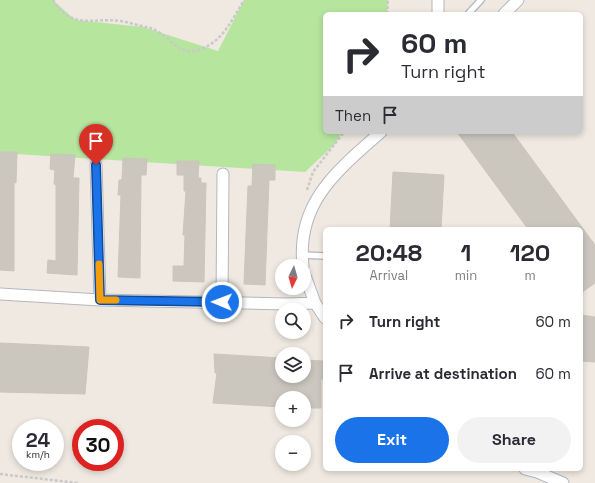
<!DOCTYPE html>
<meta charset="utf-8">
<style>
:root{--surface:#fff;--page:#f2f2f3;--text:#2b2b33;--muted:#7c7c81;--accent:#1a73e8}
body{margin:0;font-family:"Space Grotesk",sans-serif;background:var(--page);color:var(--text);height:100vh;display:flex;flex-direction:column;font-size:15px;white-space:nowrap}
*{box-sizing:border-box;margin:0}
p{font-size:13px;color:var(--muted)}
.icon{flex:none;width:22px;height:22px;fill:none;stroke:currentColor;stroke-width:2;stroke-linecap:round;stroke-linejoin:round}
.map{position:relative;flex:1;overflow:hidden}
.sheet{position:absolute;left:323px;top:227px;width:260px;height:244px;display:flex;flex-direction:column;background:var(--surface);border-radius:6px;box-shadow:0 2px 6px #0003}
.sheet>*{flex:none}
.guide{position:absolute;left:323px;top:12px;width:260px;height:122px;border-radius:6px;box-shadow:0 2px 6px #0003;background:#fff;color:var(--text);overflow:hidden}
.needle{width:26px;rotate:185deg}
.tools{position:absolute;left:275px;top:259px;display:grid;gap:8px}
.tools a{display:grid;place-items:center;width:36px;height:36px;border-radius:50%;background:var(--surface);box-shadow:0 2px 6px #0003;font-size:20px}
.speed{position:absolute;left:12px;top:419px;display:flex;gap:8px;font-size:20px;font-weight:700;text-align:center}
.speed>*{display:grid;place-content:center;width:52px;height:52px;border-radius:50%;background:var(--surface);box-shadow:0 2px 6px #0003;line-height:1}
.speed small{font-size:10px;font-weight:400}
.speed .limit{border:6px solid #d22;background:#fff;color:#111}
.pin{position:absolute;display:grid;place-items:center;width:34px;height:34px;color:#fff;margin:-41px -17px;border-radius:50% 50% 50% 0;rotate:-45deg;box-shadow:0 0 4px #0007}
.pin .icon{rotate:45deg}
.me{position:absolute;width:44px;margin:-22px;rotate:271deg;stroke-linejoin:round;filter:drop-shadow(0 0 3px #0008)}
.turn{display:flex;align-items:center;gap:14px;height:84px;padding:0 12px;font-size:18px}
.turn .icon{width:52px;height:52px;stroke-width:2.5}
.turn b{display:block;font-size:28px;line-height:34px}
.then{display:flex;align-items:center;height:38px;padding:0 12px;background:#0003;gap:8px;font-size:15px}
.eta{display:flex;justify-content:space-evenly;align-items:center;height:68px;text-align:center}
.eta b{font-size:24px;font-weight:800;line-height:28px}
.button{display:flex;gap:8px;margin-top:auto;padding:8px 12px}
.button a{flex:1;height:46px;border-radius:24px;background:var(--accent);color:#fff;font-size:16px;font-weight:800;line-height:46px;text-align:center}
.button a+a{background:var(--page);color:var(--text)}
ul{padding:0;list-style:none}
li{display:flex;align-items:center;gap:12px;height:52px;padding:0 12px}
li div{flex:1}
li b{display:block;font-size:15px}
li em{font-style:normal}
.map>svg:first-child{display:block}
.green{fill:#b6e59e}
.building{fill:#cbc7bf;stroke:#cbc5ba}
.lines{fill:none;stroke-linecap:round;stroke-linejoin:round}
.service-casing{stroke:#b4b7c1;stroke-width:8}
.minor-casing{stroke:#b4b7c1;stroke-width:13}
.path{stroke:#c9c9c9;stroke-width:2.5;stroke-dasharray:3 2;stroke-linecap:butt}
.service{stroke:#fff;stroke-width:5.5}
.minor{stroke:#fff;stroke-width:11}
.route-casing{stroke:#114b97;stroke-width:10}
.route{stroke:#1a73e8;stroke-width:7}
.slow{stroke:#f59e0b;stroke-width:7}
</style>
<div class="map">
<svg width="595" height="483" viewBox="0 0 595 483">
<rect width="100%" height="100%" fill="#efe9e1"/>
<path class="green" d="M 0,0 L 53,0 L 75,20 L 143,27 L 218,51 L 244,0 L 388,0 L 387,14 L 325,14 L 325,132 L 342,132 L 335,144 L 305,172 L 0,153 Z"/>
<path class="building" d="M 457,132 L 512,132 L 595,245 L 595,283 L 581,293 L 581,229 L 528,229 Z
M 0,152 L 17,152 L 16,183 L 14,182 L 14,271 L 0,270 Z
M 51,154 L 75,155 L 73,178 L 79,178 L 77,275 L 47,273 L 48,260 L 56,261 L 56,185 L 54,184 L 55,170 L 50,169 Z
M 123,158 L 147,159 L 146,175 L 141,175 L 140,278 L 118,277 L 121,195 L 118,195 L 119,180 L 122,180 Z
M 177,161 L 199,161 L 198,178 L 201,178 L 201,183 L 206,183 L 204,282 L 173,281 L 173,266 L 184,266 L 185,235 L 183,235 L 186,191 L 184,191 L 184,175 L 177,175 Z
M 253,164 L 275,165 L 275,180 L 269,180 L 265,285 L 244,284 L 248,186 L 252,186 Z
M 393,172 L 444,175 L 441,229 L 390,229 Z
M 581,315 L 595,317 L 595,362 L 581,361 Z
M 0,343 L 89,347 L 85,394 L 0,392 Z
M 214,354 L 282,358 L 282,376 L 304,376 L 304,360 L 323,361 L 323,379 L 321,379 L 321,408 L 304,408 L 304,398 L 282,398 L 282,407 L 213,403 L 217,373 L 215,373 Z"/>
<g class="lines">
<g class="service-casing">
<path id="service" d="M 468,14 L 481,0
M 302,255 L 325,256"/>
</g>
<g class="minor-casing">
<path id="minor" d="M 438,0 L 438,14
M 504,14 L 518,0
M 96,165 L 100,300
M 303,266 C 296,202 338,170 381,132
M 304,273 L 315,303 L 325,318
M 0,294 L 100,300 L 287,304 L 315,303
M 222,302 L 223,174
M 525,469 L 537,472 L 563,483"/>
</g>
<path class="path" d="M 53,0 C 72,31 93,17 121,21 C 131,23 141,26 150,28 C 168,33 178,57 198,50 C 222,43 232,20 244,0
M 387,14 L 388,0
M 307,190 L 313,172 L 344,132
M 0,474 L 78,483"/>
<use href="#service" class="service"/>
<use href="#minor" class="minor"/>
</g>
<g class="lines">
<g class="route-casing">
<path id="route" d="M 96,165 L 100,300 L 222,302"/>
</g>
<use href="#route" class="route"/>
<path class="slow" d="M 99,264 L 100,300 L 116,300"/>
</g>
</svg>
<div class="tools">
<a><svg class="needle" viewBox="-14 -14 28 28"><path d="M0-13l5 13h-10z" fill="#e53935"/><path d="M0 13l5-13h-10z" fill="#7c7c81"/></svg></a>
<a><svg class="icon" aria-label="search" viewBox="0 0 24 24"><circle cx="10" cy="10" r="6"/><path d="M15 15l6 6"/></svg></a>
<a><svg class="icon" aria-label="layers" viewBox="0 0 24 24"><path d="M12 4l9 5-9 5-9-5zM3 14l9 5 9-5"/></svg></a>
<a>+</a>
<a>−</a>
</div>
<div class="speed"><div>24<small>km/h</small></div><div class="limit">30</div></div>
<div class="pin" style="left:96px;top:165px;background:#d93025"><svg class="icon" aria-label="arrive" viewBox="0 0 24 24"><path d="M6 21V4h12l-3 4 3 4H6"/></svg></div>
<svg class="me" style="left:222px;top:302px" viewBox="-20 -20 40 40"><circle r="17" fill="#1a73e8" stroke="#fff" stroke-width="3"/><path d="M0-11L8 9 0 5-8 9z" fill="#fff"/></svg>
<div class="guide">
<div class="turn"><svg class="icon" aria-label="right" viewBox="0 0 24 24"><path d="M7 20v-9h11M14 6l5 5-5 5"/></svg><div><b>60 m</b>Turn right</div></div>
<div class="then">Then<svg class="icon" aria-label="arrive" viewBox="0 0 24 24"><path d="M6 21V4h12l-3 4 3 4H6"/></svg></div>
</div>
<section class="sheet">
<div class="eta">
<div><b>20:48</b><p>Arrival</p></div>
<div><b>1</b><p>min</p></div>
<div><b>120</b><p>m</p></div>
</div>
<ul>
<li><svg class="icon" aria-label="right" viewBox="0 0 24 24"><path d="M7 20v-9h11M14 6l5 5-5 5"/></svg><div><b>Turn right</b></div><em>60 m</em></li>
<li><svg class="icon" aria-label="arrive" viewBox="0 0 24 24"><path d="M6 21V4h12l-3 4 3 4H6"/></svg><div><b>Arrive at destination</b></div><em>60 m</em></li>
</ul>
<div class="button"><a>Exit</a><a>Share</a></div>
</section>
</div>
